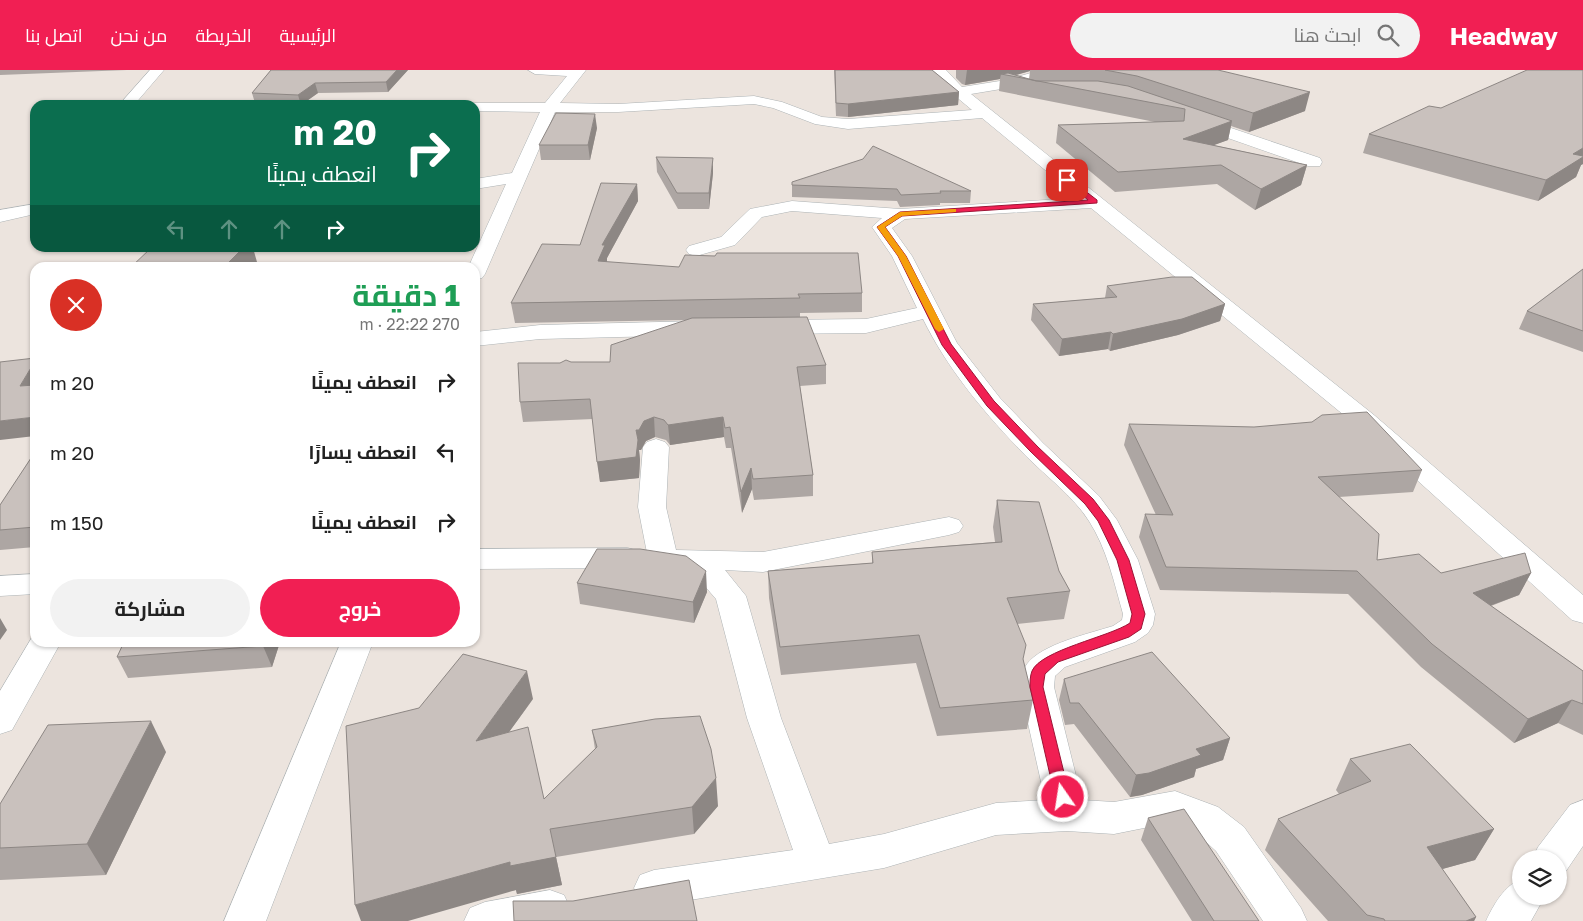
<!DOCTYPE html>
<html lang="ar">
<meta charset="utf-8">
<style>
:root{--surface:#fff;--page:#f2f2f2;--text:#222;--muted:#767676;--accent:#f11f53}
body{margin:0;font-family:"Golos Text",Cairo,sans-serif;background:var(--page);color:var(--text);direction:rtl;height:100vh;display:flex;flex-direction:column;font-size:19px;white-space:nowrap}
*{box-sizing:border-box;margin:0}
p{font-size:16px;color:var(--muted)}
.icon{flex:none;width:28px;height:28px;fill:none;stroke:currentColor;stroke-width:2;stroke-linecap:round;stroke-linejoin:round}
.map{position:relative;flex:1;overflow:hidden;direction:ltr}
.details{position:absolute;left:30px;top:192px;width:450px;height:385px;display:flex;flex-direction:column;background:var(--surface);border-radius:15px;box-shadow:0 1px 4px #0004;direction:rtl}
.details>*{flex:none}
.guide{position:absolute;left:30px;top:30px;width:450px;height:152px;border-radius:15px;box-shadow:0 1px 4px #0004;direction:rtl;background:#0b6e4f;color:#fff;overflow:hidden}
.controls{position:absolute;left:1512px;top:780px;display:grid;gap:10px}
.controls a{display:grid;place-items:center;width:55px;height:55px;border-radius:50%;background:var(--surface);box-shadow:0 1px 4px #0004;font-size:25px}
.pin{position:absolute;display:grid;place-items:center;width:42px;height:42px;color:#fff;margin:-21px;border-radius:10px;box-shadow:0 2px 8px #0006}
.me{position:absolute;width:55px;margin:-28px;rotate:347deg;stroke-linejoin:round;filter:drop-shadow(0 0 4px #0008)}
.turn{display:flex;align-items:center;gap:18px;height:105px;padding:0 20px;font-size:22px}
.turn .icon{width:65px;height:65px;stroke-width:2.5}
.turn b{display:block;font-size:35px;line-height:42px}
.lanes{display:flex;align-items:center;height:48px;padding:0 20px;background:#0003;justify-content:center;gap:25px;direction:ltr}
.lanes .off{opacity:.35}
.round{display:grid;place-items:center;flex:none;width:52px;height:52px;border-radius:26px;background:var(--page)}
.overview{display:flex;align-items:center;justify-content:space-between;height:85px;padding:0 20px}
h1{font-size:30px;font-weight:700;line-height:38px;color:#1e9e55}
.button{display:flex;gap:10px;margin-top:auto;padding:10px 20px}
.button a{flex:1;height:58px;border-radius:30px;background:var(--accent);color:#fff;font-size:20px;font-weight:700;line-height:58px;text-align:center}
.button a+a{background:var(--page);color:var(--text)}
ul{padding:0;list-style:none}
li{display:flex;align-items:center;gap:15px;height:70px;padding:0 20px}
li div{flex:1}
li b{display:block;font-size:19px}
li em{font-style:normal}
header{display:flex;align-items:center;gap:30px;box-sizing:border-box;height:70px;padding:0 25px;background:var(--accent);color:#fff}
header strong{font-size:24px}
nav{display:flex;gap:28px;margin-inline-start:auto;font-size:18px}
.search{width:350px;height:45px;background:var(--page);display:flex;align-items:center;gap:12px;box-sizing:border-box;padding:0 18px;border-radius:28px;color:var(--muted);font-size:19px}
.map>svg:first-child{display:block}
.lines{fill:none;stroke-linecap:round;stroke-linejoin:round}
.minor-casing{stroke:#adb3b5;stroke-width:1}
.minor{fill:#fff;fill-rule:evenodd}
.wall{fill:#ada6a3;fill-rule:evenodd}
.shaded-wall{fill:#8d8784}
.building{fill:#c9c1bd;stroke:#8d8784}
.route{fill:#f11f53;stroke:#9d1436}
.slow{fill:#f59e0b}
</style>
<header>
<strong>Headway</strong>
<div class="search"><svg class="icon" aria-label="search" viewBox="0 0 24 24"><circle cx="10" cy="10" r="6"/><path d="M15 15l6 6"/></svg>ابحث هنا</div>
<nav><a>الرئيسية</a><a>الخريطة</a><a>من نحن</a><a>اتصل بنا</a></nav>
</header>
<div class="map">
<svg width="1583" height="851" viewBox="0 0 1583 851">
<rect width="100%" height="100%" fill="#ece4de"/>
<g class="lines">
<g class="minor-casing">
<path id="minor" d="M 150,0 L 164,0 L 134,35 L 119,35 Z
M 528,0 L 586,0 L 560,33 L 618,34 L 754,26 L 782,32 L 822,47 L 848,49 L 972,40 L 954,25 L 931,0 L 946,0 L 962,17 L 1006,10 L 1041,0 L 1063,0 L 1061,3 L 1007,18 L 971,24 L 1374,345 L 1583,525 L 1583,553 L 1572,550 L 1356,355 L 1091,138 L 905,149 L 892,158 L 912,186 L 957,273 L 1000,328 L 1043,373 L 1099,426 L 1117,450 L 1138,490 L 1155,544 L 1153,555 L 1148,563 L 1135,572 L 1065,597 L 1055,606 L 1054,617 L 1082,730 L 1114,732 L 1175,721 L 1218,737 L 1244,757 L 1301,838 L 1307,851 L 1263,851 L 1216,781 L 1192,759 L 1174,752 L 1114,764 L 1067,761 L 996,765 L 884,798 L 654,836 L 640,831 L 634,818 L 640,805 L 654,800 L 793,780 L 747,648 L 716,529 L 703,514 L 680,500 L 653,495 L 648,488 L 638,437 L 643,377 L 647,372 L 656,369 L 665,372 L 669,377 L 666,437 L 676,480 L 763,482 L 949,447 L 959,450 L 963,456 L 959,462 L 949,465 L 763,502 L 725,500 L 746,526 L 781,648 L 829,774 L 884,764 L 996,733 L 1045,730 L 1020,617 C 1021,609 1022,601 1027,594 C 1042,574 1088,564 1113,556 L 1122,550 L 1123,544 C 1114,512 1107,479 1089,451 C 1073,426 1047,407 1026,386 C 986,345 948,300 923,249 L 866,263 L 774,264 L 766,262 L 763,257 L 766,252 L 774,250 L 866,249 L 917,238 L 892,186 L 872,157 L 882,148 L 792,141 L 762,147 L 735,175 L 696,186 L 689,184 L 686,180 L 689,176 L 721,167 L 750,139 L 792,131 L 900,139 L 1079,128 L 982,48 L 848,59 L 815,54 L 773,38 L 754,34 L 618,42 L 555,42 L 485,204 L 482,208 L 475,210 L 475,198 L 468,198 L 506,114 L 475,119 L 475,109 L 512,103 L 540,42 L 475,41 L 475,35 L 469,35 L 475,33 L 545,33 L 567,6 L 535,4 Z
M 1089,18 L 1133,25 L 1320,88 L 1322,92 L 1320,96 L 1308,96 L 1125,32 L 1084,25 L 1082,22 L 1084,19 Z
M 35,134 L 35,144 L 0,152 L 0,140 Z
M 699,251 L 707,253 L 710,258 L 707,263 L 699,265 L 540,269 L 475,276 L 475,262 L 540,255 Z
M 628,478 L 638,481 L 643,488 L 638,495 L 628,498 L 475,499 L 475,479 Z
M 35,504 L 35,524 L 0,526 L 0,506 Z
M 34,564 L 35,572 L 61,572 L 12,660 L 0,664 L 0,621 Z
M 341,572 L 373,572 L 266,851 L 224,851 Z
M 1583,730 L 1583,776 L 1566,801 L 1559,804 L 1559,789 L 1532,789 L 1538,777 L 1570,735 Z
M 1521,809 L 1521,826 L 1545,826 L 1531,851 L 1486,851 C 1494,834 1504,816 1521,809 Z
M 550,820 L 564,825 L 570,838 L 564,851 L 464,851 L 470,838 L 485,832 Z"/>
</g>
<use href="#minor" class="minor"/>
</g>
<path class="wall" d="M 0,0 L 127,0 L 0,5 Z
M 271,0 L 408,0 L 388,22 L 318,23 L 301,35 L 255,33 L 252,23 Z
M 834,0 L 932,0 L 959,22 L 958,35 L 848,47 L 836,46 Z
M 956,0 L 1218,0 L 1305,41 L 1249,62 L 1231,56 L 1228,70 L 1213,75 L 1307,95 L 1301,115 L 1255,140 L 1217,114 L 1115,122 L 1056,73 L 1058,55 L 1155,52 L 999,21 L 1000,9 L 965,15 L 962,14 L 956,8 ZM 1030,1 L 1029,9 L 1016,5 Z
M 1583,0 L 1583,94 L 1581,95 L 1576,107 L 1538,131 L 1363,83 L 1369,64 L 1441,38 Z
M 597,58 L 590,90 L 541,90 L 539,75 Z
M 656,87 L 713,103 L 709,139 L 678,139 L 657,102 Z
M 792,112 L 971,121 L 970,133 L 940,133 L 940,135 L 900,137 L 897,131 L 792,127 Z
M 637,114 L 638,131 L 607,188 L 607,192 L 862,223 L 862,242 L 800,243 L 800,247 L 826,295 L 826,314 L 800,316 L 813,405 L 813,426 L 754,430 L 752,419 L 742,443 L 731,378 L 726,378 L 724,367 L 670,375 L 666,370 L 655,367 L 646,371 L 641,380 L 639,380 L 640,390 L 639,408 L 600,412 L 593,349 L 523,352 L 520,332 L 571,292 L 610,292 L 686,250 L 515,253 L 511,233 L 580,175 Z
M 1583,199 L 1583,282 L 1519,259 L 1527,241 Z
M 1107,216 L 1225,234 L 1220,251 L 1178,265 L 1110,281 L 1108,279 L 1059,286 L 1031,250 L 1033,234 L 1105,228 Z
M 1129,354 L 1422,400 L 1413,422 L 1339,427 L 1377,490 L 1441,503 L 1531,503 L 1519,525 L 1491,536 L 1583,601 L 1583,665 L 1558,653 L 1514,673 L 1421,597 L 1348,524 L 1160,520 L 1139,467 L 1145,444 L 1156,445 L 1124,375 Z
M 35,382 L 35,477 L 0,480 L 0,435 Z
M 997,430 L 1059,501 L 1070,521 L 1064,549 L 1017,554 L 1023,589 L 1033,630 L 1027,659 L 937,666 L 916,593 L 781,605 L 769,528 L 768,501 L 872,493 L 872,482 L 995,472 L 993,457 Z
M 577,513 L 707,522 L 694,553 L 580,534 Z
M 124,572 L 280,572 L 272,597 L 128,608 L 117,587 Z
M 1064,609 L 1230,668 L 1223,690 L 1196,699 L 1194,707 L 1142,725 L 1130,727 L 1074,654 L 1065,655 L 1059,630 Z
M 533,629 L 509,662 L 544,729 L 595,679 L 592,660 L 718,736 L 694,764 L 556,787 L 562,815 L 517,824 L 516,820 L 361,851 Z
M 166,682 L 106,805 L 0,810 L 0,734 Z
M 1350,689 L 1494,759 L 1475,790 L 1442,799 L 1476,847 L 1474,851 L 1328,851 L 1265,780 L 1278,749 L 1339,724 L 1336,720 Z
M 1148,748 L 1259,851 L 1192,851 L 1141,770 Z"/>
<path class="shaded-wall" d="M 397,0 L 408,0 L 388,22 L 386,12 Z
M 967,0 L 1030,0 L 1030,1 L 1012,6 L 1001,4 L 1000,9 L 965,15 Z
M 315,13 L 318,23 L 301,35 L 298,25 Z
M 959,22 L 958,35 L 848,47 L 848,34 Z
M 1310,22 L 1305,41 L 1249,62 L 1253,43 Z
M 595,44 L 597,58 L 590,90 L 588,75 Z
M 1232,51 L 1228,70 L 1179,88 L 1183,69 Z
M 1583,78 L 1583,94 L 1581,95 L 1576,107 L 1538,131 L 1546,110 L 1573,84 Z
M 713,88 L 713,103 L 709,139 L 709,123 Z
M 1307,95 L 1301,115 L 1255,140 L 1261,119 Z
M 637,114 L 638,131 L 607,188 L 607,193 L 598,191 L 602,175 Z
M 243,178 L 253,178 L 257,192 L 253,198 L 223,198 Z
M 1225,234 L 1220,251 L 1178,265 L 1110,281 L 1113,264 Z
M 1111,262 L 1108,279 L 1059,286 L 1062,269 Z
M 35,291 L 35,322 L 20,316 Z
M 35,347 L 35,366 L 0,370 L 0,351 Z
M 654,347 L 655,367 L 646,371 L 641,380 L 639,380 L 640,390 L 639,408 L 600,412 L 597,392 L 636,360 L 644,351 Z
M 723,347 L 724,367 L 670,375 L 668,355 Z
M 751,398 L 752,419 L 742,443 L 741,422 Z
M 706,501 L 707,522 L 694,553 L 693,532 Z
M 1531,503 L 1519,525 L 1462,546 L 1473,523 Z
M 0,548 L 7,560 L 0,570 Z
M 265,572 L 280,572 L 272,597 L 263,576 Z
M 527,601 L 533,629 L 483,698 L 476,671 Z
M 1572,630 L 1558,653 L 1514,673 L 1528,649 Z
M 151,651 L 166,682 L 106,805 L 87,774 Z
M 1230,668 L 1223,690 L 1196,699 L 1194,707 L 1142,725 L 1130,727 L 1136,705 L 1196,679 Z
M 716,708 L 718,736 L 694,764 L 692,737 Z
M 1494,759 L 1475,790 L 1410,808 L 1427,777 Z
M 556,787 L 562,815 L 517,824 L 516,820 L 408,851 L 361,851 L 355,835 L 510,792 Z
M 1476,847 L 1474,851 L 1466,851 Z"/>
<path class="building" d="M 271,0 L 397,0 L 386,12 L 315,13 L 298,25 L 252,23 Z
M 835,0 L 932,0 L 959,22 L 848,34 L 836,33 Z
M 1105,0 L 1218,0 L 1310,22 L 1253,43 L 1137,6 Z
M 1527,0 L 1583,0 L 1583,78 L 1573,84 L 1583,86 L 1583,87 L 1546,110 L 1369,64 L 1429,36 L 1441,38 Z
M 1008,3 L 1036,11 L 1098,11 L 1128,16 L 1232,51 L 1183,69 L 1307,95 L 1261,119 L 1221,95 L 1118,102 L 1058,55 L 1184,51 L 1185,39 L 1001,4 Z
M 556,43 L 595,44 L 588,75 L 539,75 Z
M 873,76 L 971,121 L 940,121 L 941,123 L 901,125 L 897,119 L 792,115 L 792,112 L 863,89 Z
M 656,87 L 713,88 L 709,123 L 677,123 Z
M 601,113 L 637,114 L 602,175 L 605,175 L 598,191 L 679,197 L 685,185 L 715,186 L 717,183 L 858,183 L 862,223 L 798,224 L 800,228 L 511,233 L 542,174 L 580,175 Z
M 151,178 L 243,178 L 223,198 L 130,198 Z
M 1583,199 L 1583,261 L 1527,241 Z
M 1172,207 L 1192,207 L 1225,234 L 1182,249 L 1113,264 L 1111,262 L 1062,269 L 1033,234 L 1117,227 L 1107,216 Z
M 807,247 L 826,295 L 797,297 L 813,405 L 753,409 L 751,398 L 741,422 L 730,357 L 725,358 L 723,347 L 668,355 L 664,350 L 654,347 L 644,351 L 639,360 L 636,360 L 638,370 L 636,387 L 597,392 L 590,329 L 520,332 L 518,293 L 560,293 L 566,290 L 571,292 L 610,292 L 611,275 L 692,248 Z
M 35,288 L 35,291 L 20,316 L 35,315 L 35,347 L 0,351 L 0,292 Z
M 1367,342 L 1422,400 L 1318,407 L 1379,464 L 1377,490 L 1419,484 L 1441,503 L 1525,483 L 1531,503 L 1473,523 L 1583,601 L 1583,634 L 1572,630 L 1528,649 L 1432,574 L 1357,501 L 1166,497 L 1145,444 L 1173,445 L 1129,354 L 1254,357 L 1312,352 L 1322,345 Z
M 35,382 L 35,457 L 0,460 L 0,435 Z
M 997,430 L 1039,432 L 1059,501 L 1070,521 L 1007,528 L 1026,575 L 1023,589 L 1033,630 L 940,638 L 919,565 L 780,577 L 768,501 L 873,493 L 872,482 L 1002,472 Z
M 597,479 L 640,479 L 686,486 L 706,501 L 693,532 L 577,513 Z
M 124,572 L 265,572 L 263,576 L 117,587 Z
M 1152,582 L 1230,668 L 1196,679 L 1201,685 L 1149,703 L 1136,705 L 1079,633 L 1070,633 L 1064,609 Z
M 463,584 L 527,601 L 476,671 L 528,657 L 544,729 L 597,677 L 592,660 L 655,649 L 700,646 L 711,679 L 716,708 L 692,737 L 550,759 L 556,787 L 510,796 L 510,792 L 355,835 L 346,656 L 419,638 Z
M 151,651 L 87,774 L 0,778 L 0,734 L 48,655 Z
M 1410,674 L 1494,759 L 1427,777 L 1476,847 L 1466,851 L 1385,851 L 1384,849 L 1367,845 L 1278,749 L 1371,711 L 1350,689 Z
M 1184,739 L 1259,851 L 1214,851 L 1148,748 Z
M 689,810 L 697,851 L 514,851 L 513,831 L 573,831 Z"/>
<path class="route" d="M 1067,107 L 1097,130 L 1097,133 L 902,146 L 885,157 L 906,186 L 951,274 L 994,331 L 1038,377 L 1093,429 L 1109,450 L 1129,490 L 1145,544 L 1141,559 L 1129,567 L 1058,592 L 1045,604 L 1043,617 L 1070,727 L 1068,731 L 1063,733 L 1057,731 L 1055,727 L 1030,617 C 1030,612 1030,606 1032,601 C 1041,580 1109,567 1130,553 L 1132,544 L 1117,490 L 1098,451 L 1085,434 L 1030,381 L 987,336 L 942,275 L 898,186 L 877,157 L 900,142 L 1088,130 L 1065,111 L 1065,108 Z"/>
<path class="slow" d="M 953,139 L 956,139 L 956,142 L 902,146 L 885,157 L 906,186 L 944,259 L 939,262 L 935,259 L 898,186 L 877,157 L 900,142 Z"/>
</svg>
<div class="controls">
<a><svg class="icon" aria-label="layers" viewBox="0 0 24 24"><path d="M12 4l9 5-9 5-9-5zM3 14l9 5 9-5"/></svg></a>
</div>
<div class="pin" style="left:1067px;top:110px;background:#d93025"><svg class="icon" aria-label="arrive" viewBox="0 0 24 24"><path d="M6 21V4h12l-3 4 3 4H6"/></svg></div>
<svg class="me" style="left:1063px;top:727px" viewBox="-20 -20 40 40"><circle r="17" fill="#f11f53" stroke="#fff" stroke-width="3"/><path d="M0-11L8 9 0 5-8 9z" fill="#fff"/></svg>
<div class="guide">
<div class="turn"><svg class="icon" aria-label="right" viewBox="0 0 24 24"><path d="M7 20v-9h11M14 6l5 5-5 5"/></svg><div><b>20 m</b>انعطف يمينًا</div></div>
<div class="lanes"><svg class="icon off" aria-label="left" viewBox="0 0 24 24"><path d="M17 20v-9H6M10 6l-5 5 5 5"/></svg><svg class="icon off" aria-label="ahead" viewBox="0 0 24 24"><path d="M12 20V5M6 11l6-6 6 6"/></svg><svg class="icon off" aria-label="ahead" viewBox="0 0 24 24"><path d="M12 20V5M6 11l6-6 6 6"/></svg><svg class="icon" aria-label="right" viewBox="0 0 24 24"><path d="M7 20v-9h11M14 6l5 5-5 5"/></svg></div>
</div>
<section class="details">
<div class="overview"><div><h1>1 دقيقة</h1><p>270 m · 22:22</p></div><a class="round" style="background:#d93025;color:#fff"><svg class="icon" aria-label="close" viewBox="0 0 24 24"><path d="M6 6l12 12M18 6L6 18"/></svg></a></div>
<ul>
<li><svg class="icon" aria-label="right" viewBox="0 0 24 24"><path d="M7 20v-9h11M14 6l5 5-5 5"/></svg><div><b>انعطف يمينًا</b></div><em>20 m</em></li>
<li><svg class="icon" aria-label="left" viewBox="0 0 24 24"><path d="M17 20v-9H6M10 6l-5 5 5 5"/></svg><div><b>انعطف يسارًا</b></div><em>20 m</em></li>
<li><svg class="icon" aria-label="right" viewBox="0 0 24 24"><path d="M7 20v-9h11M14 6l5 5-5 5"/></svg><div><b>انعطف يمينًا</b></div><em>150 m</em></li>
</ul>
<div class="button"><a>خروج</a><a>مشاركة</a></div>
</section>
</div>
